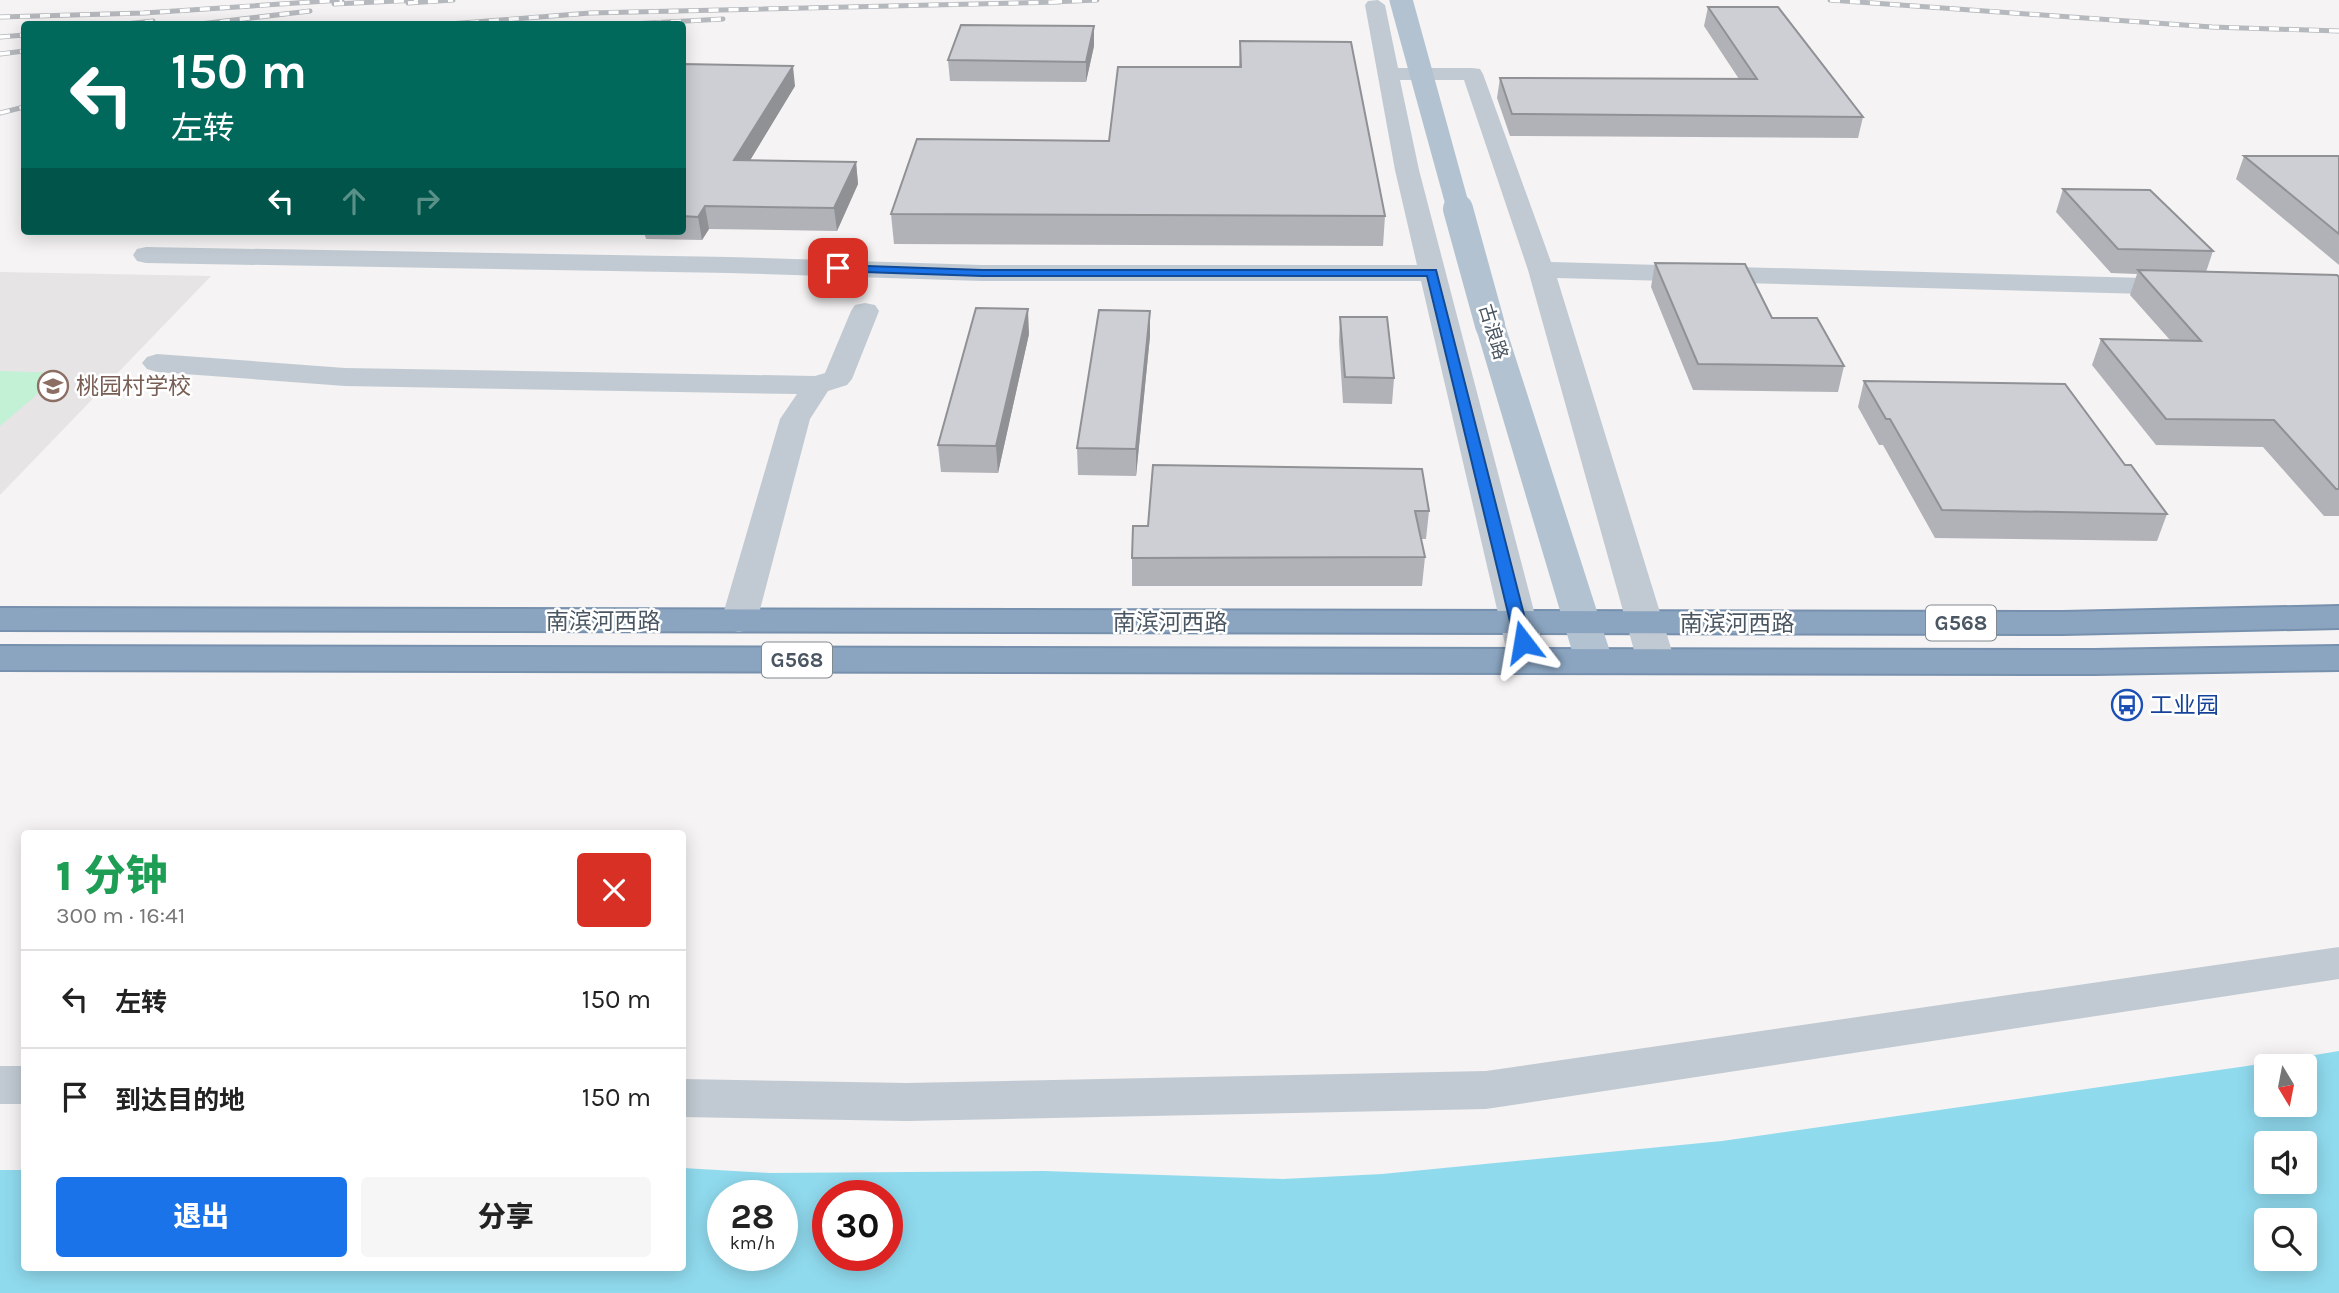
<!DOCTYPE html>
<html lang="zh">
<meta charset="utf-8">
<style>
:root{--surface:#fff;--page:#f6f6f6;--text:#222;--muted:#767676;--line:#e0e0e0;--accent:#1a73e8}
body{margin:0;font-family:Karla,"Noto Sans SC",sans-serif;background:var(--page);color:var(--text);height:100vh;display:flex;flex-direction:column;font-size:26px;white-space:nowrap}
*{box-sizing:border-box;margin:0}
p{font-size:23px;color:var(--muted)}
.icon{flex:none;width:38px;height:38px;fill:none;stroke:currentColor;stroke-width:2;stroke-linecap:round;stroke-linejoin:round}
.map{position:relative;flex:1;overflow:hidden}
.side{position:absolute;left:21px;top:830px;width:665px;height:441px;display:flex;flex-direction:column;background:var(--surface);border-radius:7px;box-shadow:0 4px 18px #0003}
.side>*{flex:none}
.banner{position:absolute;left:21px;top:21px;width:665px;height:214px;border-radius:7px;box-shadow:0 4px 18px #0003;background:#00695c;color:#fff;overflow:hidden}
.needle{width:46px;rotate:170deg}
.controls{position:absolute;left:2254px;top:1054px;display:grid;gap:14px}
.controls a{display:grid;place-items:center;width:63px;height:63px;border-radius:7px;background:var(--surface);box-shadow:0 4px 18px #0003;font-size:35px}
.speed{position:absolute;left:707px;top:1180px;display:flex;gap:14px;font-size:35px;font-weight:700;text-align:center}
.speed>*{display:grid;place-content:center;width:91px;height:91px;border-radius:50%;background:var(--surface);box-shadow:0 4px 18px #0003;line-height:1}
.speed small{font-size:18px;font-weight:400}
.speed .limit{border:10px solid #d22;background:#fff;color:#111}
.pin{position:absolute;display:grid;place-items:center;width:60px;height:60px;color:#fff;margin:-30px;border-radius:14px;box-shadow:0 4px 10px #0006}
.me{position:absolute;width:77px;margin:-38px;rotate:346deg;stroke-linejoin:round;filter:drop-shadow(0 0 5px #0008)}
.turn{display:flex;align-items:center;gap:24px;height:147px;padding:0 35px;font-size:32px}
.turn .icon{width:91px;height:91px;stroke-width:2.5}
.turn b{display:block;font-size:49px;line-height:60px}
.lanes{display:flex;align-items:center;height:66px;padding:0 35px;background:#0003;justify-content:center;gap:35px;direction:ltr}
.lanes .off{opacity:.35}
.round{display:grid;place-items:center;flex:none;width:74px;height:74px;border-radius:7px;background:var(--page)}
.headline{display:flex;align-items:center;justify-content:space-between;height:119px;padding:0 35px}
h1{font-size:42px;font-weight:800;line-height:52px;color:#1e9e55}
.primary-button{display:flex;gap:14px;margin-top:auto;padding:14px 35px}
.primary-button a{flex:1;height:80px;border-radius:7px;background:var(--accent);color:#fff;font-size:28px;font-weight:800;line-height:80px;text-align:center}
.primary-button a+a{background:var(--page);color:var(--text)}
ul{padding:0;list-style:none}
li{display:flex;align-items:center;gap:21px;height:98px;padding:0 35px;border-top:2px solid var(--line)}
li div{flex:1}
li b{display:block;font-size:26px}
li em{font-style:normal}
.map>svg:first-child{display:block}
.education{fill:#e6e4e5}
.green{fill:#c3f1d5}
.water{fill:#90daee;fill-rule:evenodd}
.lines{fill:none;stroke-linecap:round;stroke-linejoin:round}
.highway-casing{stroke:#7690ad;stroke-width:4}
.minor{fill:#c1cad2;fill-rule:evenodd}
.major{fill:#b3c2d1;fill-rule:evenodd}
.highway{fill:#8ba5c1;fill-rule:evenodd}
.rail-casing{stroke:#b5b8bd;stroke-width:5}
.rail{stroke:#fff;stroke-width:3.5;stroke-dasharray:10;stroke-linecap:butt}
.major-bridge-far1{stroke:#b3c2d1;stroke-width:23}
.major-bridge{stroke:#b3c2d1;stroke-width:30}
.wall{fill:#b0b2b7}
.shaded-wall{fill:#909195}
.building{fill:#cdcfd5;stroke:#909195;stroke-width:2}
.route{fill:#1a73e8;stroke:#114b97;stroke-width:2}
.labels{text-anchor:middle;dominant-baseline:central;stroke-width:5;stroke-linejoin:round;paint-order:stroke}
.far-street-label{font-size:19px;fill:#4a5661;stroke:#fff}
.shield{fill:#fff;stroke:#808990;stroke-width:2}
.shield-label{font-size:21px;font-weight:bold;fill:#4a5661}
.education-label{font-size:23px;fill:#785e54;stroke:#fff;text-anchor:start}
.street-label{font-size:23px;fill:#4a5661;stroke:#fff}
.transit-label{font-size:23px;fill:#164399;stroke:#fff;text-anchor:start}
</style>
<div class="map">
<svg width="2339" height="1293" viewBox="0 0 2339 1293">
<rect width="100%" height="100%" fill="#f5f3f3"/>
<path class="education" d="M 0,272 L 211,276 L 0,495 Z"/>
<path class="green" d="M 0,371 L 62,373 L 0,426 Z"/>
<path class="water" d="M 2339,1051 L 2339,1293 L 0,1293 L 0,1170 L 24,1170 L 24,1267 L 682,1267 L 683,1168 L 769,1173 L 1044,1171 L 1283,1179 L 1382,1174 L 1722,1141 L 2247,1066 ZM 2266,1066 L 2305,1066 L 2305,1104 L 2266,1104 ZM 2266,1143 L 2305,1143 L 2305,1181 L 2266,1181 ZM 723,1195 L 782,1195 L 782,1255 L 723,1255 ZM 828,1195 L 887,1195 L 887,1255 L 828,1255 ZM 2266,1220 L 2305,1220 L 2305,1258 L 2266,1258 Z"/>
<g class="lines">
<g class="highway-casing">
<path id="highway" d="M 2339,606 L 2339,628 L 2063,634 L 0,630 L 0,608 L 2063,612 Z
M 0,646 L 2094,650 L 2339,646 L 2339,670 L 2094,674 L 0,670 Z"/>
</g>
<path class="minor" d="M 1378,0 L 1385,5 L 1398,68 L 1472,68 L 1480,69 L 1483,74 L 1551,262 L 2184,279 L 2194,281 L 2198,287 L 2194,293 L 2184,295 L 1557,278 L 1675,661 L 1669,669 L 1656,672 L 1643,669 L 1637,661 L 1528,270 L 1464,80 L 1400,80 L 1419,170 L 1547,661 L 1541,669 L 1528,672 L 1515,669 L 1509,661 L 1421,281 L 982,281 L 729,273 L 146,263 L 137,261 L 133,255 L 137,249 L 146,247 L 729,257 L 982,265 L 1417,265 L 1395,170 L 1365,5 L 1368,1 Z
M 865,303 L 875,305 L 879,311 L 852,379 L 847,385 L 828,391 L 810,419 L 757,621 L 752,629 L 739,632 L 726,629 L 721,621 L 780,419 L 797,394 L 345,386 L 157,372 L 147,369 L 142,363 L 147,357 L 157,354 L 345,368 L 815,376 L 825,373 L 851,311 L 855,305 Z
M 2339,947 L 2339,979 L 1486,1109 L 907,1121 L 682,1117 L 682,1079 L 907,1083 L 1486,1071 Z
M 0,1066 L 24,1066 L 24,1104 L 0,1104 Z"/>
<path class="major" d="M 1490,316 L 1500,319 L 1505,325 L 1613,661 L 1608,669 L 1594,673 L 1580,669 L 1575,661 L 1475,325 L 1480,319 Z"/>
<use href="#highway" class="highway"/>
<g class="rail-casing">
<path id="rail" d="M 1830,0 L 2212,27 L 2339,31
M 1052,2 L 1097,0
M 408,3 L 453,0
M 334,4 L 418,0
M 0,17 L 144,13 L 342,0
M 125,24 L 153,21
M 200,24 L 310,11
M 449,24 L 590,13 L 1060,2
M 631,24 L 723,19
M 0,37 L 24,35
M 0,54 L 24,51
M 0,113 L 24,107"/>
</g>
<use href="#rail" class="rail"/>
<path class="major-bridge-far1" d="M 1401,0 L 1459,211"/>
<path class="major-bridge" d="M 1458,209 L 1490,325"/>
</g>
<path class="wall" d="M 1708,7 L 1863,117 L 1858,138 L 1510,136 L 1497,98 L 1500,78 L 1739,79 L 1704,26 Z
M 1094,26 L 1094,46 L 1086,82 L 950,81 L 948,60 Z
M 1240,41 L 1385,216 L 1383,246 L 894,244 L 891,214 L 1109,141 L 1239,67 Z
M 682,64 L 795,86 L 750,160 L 856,162 L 858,184 L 837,231 L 709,229 L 702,240 L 646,239 L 644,232 L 612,231 L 682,231 Z
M 2244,156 L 2339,156 L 2339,265 L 2236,179 Z
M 2063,189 L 2213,251 L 2206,272 L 2339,277 L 2339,516 L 2324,516 L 2263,447 L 2156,445 L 2092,365 L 2101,339 L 2170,340 L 2130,295 L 2137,274 L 2111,273 L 2056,212 Z
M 316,231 L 369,231 L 367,233 L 317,232 Z
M 1655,263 L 1772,318 L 1844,366 L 1838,392 L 1693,390 L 1651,287 Z
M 1150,311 L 1150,336 L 1136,476 L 1078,475 L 1077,448 Z
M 1340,317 L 1394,378 L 1392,404 L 1343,403 L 1339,342 Z
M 1029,334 L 998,473 L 941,472 L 938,445 Z
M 1864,381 L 2125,465 L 2167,514 L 2157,541 L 1935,538 L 1883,445 L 1879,445 L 1858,407 Z
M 1153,465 L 1429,511 L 1426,539 L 1421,539 L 1425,557 L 1422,586 L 1132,586 L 1132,558 L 1148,526 Z"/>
<path class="shaded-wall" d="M 1094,26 L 1094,46 L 1086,82 L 1086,62 Z
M 793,66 L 795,86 L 737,182 L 734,160 Z
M 856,162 L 858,184 L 837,231 L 834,208 Z
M 705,206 L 709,229 L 702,240 L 698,217 Z
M 1028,309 L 1029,334 L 998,473 L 996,446 Z
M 1150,311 L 1150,336 L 1136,476 L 1136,449 Z"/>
<path class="building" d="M 1708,7 L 1778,7 L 1863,117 L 1512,114 L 1500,78 L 1757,79 Z
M 961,25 L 1094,26 L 1086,62 L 948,60 Z
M 1240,41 L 1351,42 L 1385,216 L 891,214 L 917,139 L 1109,141 L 1118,67 L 1241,67 Z
M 682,64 L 793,66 L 734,160 L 856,162 L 834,208 L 705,206 L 698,217 L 682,216 Z
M 2244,156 L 2339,156 L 2339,234 Z
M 2063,189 L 2150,190 L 2213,251 L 2118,249 Z
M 1655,263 L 1745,264 L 1772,318 L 1817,318 L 1844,366 L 1698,364 Z
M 2138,270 L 2337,275 L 2339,277 L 2339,489 L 2336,489 L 2274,420 L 2166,419 L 2101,339 L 2201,341 Z
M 976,308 L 1028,309 L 996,446 L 938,445 Z
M 1099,310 L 1150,311 L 1136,449 L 1077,448 Z
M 1340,317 L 1387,317 L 1394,378 L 1345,377 Z
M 1864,381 L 2065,384 L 2125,465 L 2131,465 L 2167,514 L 1942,510 L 1890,419 L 1886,419 Z
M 1153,465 L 1422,469 L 1429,511 L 1415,511 L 1425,557 L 1132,558 L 1133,526 L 1148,526 Z"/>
<path class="route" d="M 838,265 L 982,270 L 1436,270 L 1531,642 L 1523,647 L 1515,642 L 1427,276 L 982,276 L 834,271 L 834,266 Z"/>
<defs>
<g id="school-ring" transform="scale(1.575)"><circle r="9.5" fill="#fff" stroke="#8d6e63" stroke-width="1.5"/><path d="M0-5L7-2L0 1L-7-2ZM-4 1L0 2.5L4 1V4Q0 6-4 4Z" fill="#8d6e63"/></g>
<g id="bus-ring" transform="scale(1.575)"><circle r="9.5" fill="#fff" stroke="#1a4fb4" stroke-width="1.5"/><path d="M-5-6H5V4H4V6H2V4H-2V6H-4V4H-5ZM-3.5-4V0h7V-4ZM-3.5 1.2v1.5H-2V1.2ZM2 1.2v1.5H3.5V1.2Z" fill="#1a4fb4"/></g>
</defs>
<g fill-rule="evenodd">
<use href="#school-ring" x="53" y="386"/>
<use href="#bus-ring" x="2127" y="705"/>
</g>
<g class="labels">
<g class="far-street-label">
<text transform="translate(1493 332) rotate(73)">古浪路</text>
</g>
<g class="shield">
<rect x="1926" y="605.5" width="70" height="35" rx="5"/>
<rect x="762" y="642.5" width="70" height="35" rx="5"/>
</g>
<g class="shield-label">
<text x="1961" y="623">G568</text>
<text x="797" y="660">G568</text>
</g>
<g class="education-label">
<text x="76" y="386">桃园村学校</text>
</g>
<g class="street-label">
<text x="603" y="621">南滨河西路</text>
<text x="1170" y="622">南滨河西路</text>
<text x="1737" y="623">南滨河西路</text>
</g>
<g class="transit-label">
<text x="2150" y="705">工业园</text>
</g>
</g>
</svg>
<div class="controls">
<a><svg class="needle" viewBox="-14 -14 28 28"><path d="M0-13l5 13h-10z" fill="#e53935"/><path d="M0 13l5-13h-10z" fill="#767676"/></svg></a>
<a><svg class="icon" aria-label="sound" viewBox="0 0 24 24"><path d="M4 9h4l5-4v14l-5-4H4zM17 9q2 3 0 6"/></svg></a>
<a><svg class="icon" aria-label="search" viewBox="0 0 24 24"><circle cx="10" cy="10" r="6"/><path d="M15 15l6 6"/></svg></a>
</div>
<div class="speed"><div>28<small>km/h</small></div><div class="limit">30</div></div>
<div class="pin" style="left:838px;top:268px;background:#d93025"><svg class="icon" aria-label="arrive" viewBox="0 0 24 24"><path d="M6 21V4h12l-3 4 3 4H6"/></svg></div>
<svg class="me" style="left:1523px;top:642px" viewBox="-20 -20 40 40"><path d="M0-17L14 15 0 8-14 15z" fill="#1a73e8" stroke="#fff" stroke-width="4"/></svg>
<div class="banner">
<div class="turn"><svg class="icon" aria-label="left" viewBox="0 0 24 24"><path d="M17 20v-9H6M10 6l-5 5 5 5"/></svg><div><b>150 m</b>左转</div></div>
<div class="lanes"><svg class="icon" aria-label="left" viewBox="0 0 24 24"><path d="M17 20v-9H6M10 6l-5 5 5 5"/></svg><svg class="icon off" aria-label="ahead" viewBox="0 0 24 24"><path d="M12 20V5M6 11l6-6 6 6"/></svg><svg class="icon off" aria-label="right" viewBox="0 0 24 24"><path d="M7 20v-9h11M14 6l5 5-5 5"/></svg></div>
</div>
<section class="side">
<div class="headline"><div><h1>1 分钟</h1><p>300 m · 16:41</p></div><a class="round" style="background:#d93025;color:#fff"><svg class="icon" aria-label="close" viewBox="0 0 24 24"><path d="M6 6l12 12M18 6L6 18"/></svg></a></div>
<ul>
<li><svg class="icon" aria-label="left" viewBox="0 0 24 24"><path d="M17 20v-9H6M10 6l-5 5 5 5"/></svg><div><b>左转</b></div><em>150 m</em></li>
<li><svg class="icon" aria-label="arrive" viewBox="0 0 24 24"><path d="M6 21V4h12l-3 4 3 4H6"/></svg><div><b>到达目的地</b></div><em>150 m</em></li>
</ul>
<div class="primary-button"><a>退出</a><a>分享</a></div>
</section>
</div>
